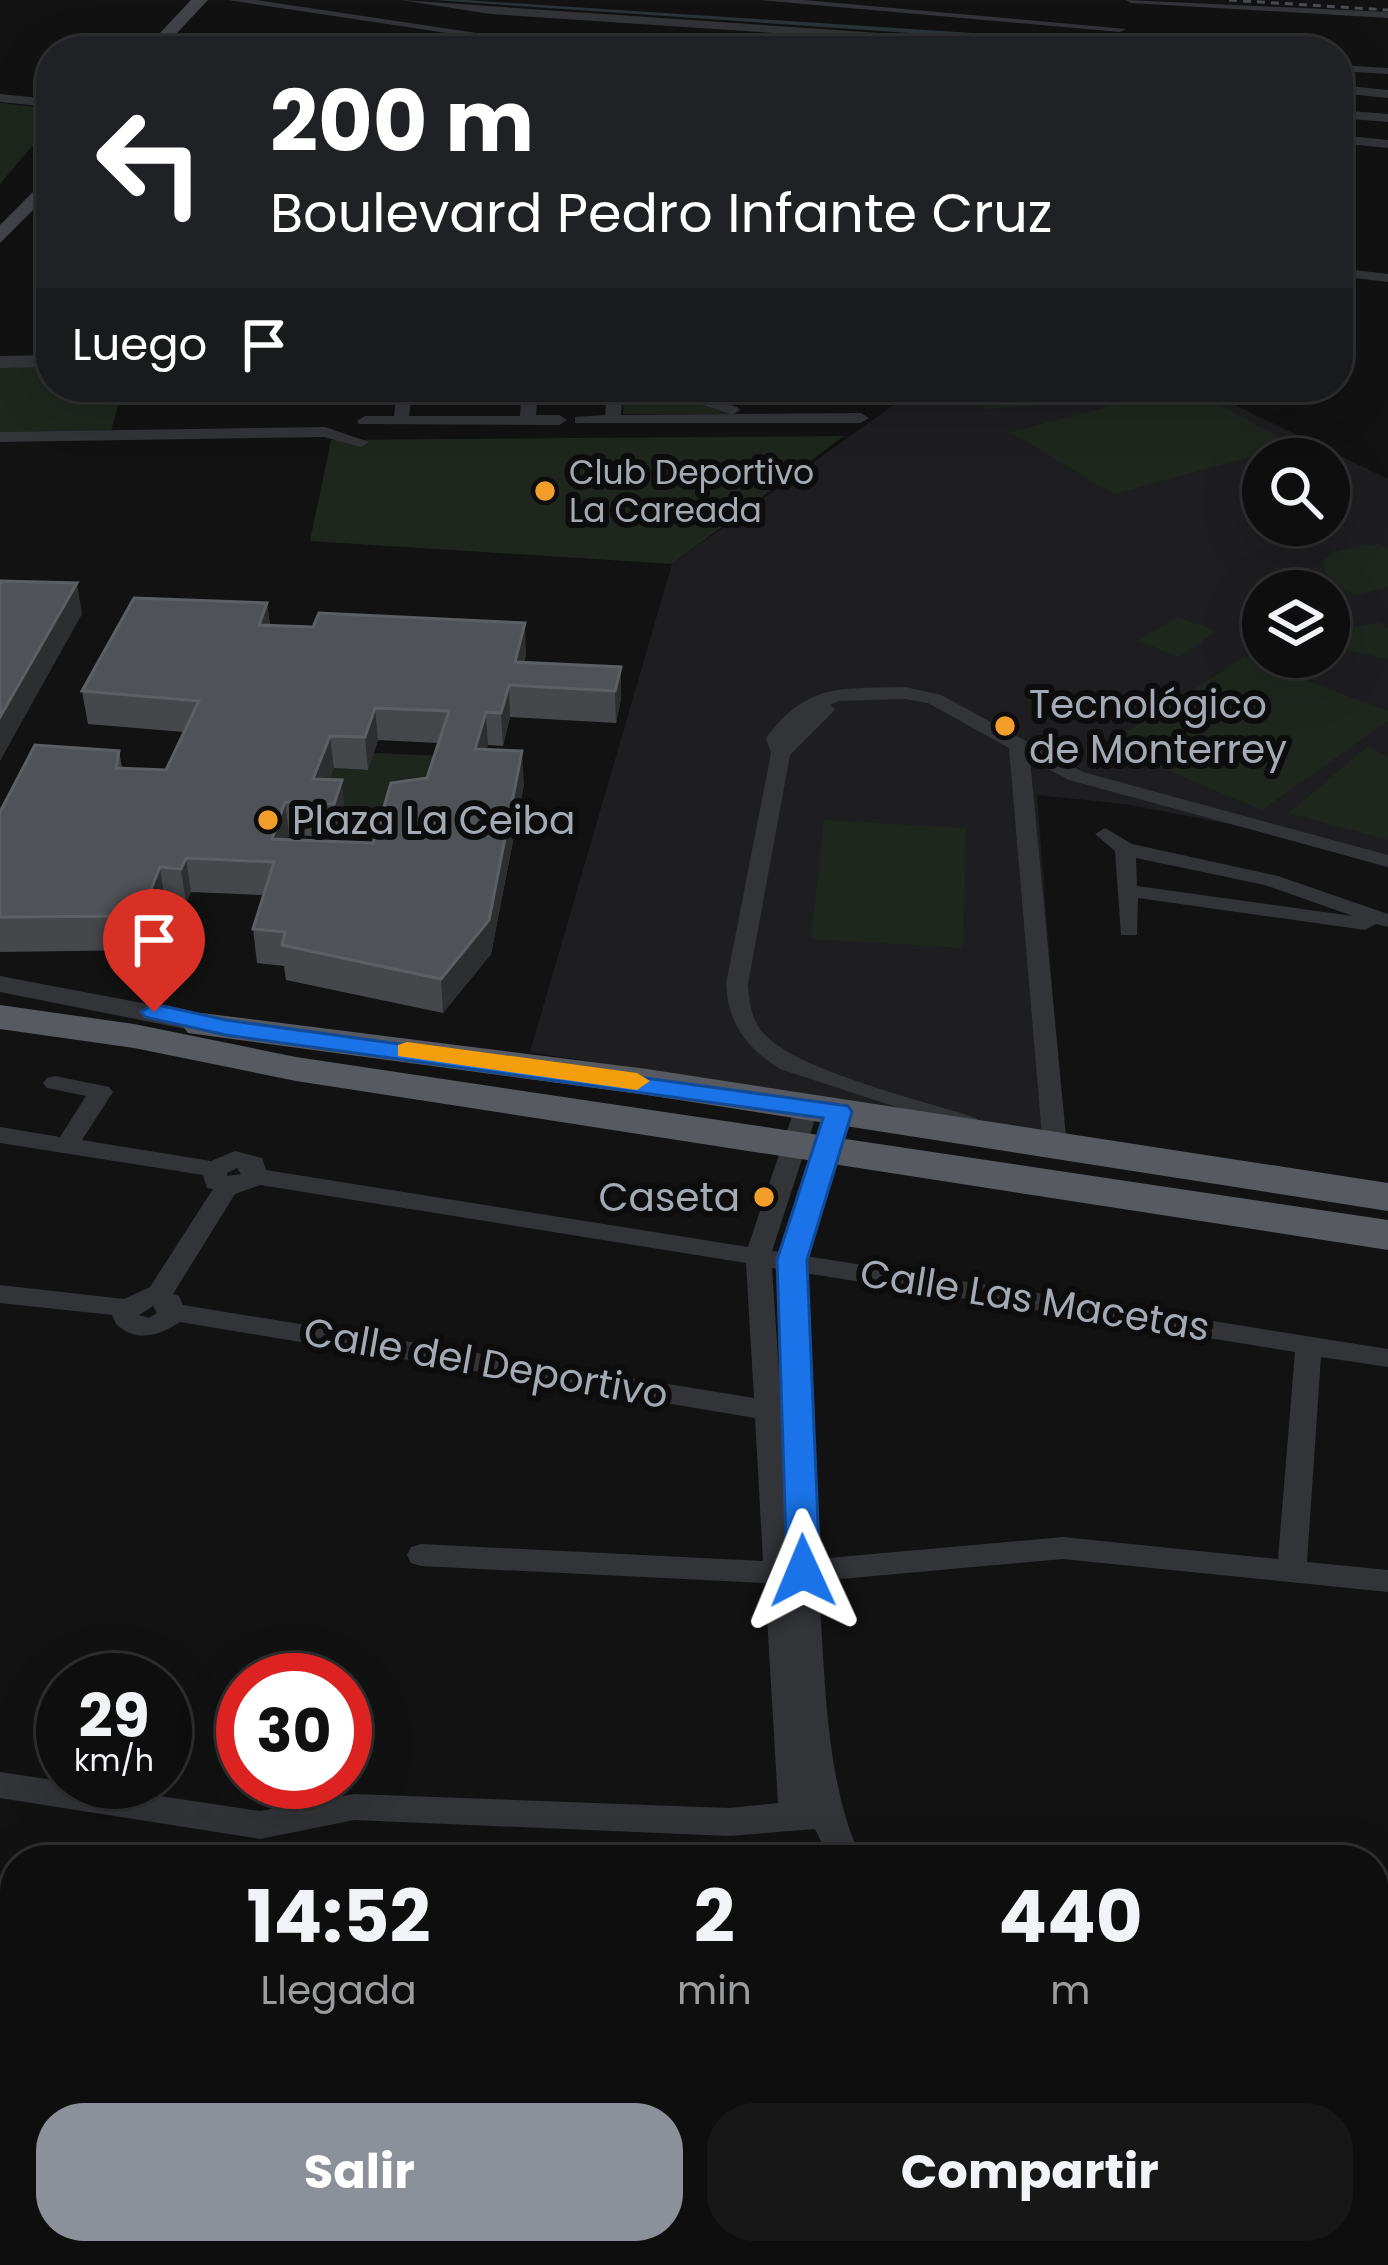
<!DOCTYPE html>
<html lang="es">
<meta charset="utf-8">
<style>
:root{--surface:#0e0e0e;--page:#171717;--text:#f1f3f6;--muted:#9b9c9e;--line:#2e2e2e;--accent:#8c9099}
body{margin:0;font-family:Poppins,sans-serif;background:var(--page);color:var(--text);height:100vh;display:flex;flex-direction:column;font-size:45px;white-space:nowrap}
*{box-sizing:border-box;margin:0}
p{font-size:39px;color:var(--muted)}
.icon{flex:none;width:66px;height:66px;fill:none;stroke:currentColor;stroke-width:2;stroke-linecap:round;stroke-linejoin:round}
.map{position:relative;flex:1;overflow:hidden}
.drawer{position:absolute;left:0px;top:1845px;width:1389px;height:420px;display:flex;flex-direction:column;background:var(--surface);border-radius:48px 48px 0 0;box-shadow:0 12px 48px #0002,0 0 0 3px var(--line)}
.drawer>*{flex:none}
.top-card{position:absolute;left:36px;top:36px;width:1317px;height:366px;border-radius:48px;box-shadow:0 12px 48px #0002,0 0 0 3px var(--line);background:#202124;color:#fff;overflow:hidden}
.buttons{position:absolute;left:1242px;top:438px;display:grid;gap:24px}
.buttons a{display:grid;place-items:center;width:108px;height:108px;border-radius:50%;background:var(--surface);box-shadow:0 12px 48px #0002,0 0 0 3px var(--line);font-size:60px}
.speed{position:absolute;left:36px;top:1653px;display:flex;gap:24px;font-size:60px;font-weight:700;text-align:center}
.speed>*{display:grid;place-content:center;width:156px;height:156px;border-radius:50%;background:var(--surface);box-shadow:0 12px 48px #0002,0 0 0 3px var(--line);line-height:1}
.speed small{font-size:30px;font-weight:400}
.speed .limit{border:18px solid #d22;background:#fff;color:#111}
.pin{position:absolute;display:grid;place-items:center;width:102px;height:102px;color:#fff;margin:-123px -51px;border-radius:50% 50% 50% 0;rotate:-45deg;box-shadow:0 0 12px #0007}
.pin .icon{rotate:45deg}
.me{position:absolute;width:132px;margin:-66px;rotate:359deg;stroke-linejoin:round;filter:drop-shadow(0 0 9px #0008)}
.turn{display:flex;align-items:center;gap:42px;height:252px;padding:0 36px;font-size:54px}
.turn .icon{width:156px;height:156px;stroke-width:2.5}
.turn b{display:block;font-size:84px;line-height:102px}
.then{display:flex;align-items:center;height:114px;padding:0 36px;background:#0003;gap:24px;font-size:45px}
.eta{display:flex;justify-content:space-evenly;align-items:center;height:204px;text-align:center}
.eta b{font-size:72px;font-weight:700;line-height:84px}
.primary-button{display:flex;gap:24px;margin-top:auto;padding:24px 36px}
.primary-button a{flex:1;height:138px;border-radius:48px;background:var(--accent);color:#fff;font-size:48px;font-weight:700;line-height:138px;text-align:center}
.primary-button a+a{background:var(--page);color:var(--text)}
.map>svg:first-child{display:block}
.built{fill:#1e1e20;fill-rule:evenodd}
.green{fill:#1e261e}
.water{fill:#2a3439}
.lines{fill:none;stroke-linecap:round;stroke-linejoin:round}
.minor{fill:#333438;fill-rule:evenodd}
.tertiary{fill:#333438;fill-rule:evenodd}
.secondary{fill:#414348;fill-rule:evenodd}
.trunk{fill:#575a60;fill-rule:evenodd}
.rail{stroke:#4a4c51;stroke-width:3;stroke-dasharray:8 6;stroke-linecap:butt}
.wall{fill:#45474b;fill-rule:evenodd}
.shaded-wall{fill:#2c2e30}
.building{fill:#4f5256;stroke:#5c6065;stroke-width:3;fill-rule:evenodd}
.route{fill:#1a73e8;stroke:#114b97;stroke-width:3}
.slow{fill:#f59e0b}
.poi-dot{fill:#f39d2a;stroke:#0d0d0e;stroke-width:4.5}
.labels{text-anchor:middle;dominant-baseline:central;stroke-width:12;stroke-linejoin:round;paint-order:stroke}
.far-poi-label{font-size:33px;fill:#a3aab4;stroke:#0d0d0e;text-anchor:start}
.poi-label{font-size:39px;fill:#a3aab4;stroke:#0d0d0e;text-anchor:start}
.street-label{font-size:39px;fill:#a3aab4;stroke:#0d0d0e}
</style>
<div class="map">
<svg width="1388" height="2265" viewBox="0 0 1388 2265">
<rect width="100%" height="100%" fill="#121213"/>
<path class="built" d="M 909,387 L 1198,387 L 1388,479 L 1388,868 L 1260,830 L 1125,804 L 1037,795 L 1064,1139 L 530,1052 L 672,564 L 899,401 L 894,398 ZM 1263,459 L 1329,459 L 1329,525 L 1263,525 ZM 1263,591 L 1329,591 L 1329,657 L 1263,657 Z"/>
<path class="green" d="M 0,103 L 46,108 L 51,124 L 0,184 Z
M 0,364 L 51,364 L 51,387 L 90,388 L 85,402 L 119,402 L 111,431 L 0,432 Z
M 624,387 L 644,387 L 730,414 L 623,414 Z
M 971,387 L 1114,387 L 1129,398 L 985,409 Z
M 1186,387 L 1294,445 L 1114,494 L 1010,432 Z
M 844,436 L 672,564 L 310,541 L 331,440 Z
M 1380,543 L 1388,549 L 1388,587 L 1355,595 L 1328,579 L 1322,562 L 1334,551 Z
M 1303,567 L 1343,597 L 1329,600 L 1329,591 L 1263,591 L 1263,602 L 1258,600 L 1254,584 L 1265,574 Z
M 1177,617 L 1217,631 L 1179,657 L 1138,641 Z
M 1379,622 L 1388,628 L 1388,659 L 1329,647 L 1329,633 Z
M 1244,657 L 1388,711 L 1388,721 L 1262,810 L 1107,745 Z
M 1368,746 L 1388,757 L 1388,840 L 1289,813 Z
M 374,753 L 447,756 L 407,816 L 317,812 L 334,768 L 368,770 Z
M 824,820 L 966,828 L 963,948 L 811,939 Z"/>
<path class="water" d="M 434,0 L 465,0 L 1249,51 L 1170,51 Z"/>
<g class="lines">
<path class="minor" d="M 228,0 L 256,0 L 597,51 L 567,51 Z
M 401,0 L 1096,48 L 1102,51 L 1045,51 L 490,14 Z
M 760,0 L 804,0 L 1126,29 L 1120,32 Z
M 1126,0 L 1388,12 L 1388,18 L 1131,3 Z
M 1338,65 L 1388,68 L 1388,74 L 1338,71 Z
M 1338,85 L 1388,90 L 1388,98 L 1338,93 Z
M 0,94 L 51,99 L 51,107 L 0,102 Z
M 1338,110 L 1388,114 L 1388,122 L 1338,118 Z
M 1338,135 L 1388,140 L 1388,148 L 1338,143 Z
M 1338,268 L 1388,274 L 1388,282 L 1338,276 Z
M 46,315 L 51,315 L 51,323 L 39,319 Z
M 397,387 L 413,387 L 409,416 L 520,416 L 522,387 L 538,387 L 536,415 L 559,415 L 567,420 L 559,425 L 359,424 L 357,421 L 365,416 L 394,416 Z
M 607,387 L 623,387 L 621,415 L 730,414 L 647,387 L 671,387 L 737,407 L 740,410 L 734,414 L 861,413 L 869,418 L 861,423 L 575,423 L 575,417 L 605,415 Z
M 789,387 L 837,390 L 872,387 L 838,400 Z
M 325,427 L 369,442 L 361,447 L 324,437 L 0,442 L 0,432 Z
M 905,687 L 941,695 L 1083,772 L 1388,855 L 1388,867 L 1069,780 L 1030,759 L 1067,1147 L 1055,1155 L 1046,1152 L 1043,1147 L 1009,748 L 928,703 L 905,699 L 839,701 L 830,705 L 835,709 L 832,713 L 790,755 L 748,984 C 749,1000 751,1016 760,1029 C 789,1070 926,1101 976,1118 L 980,1123 L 968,1130 L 960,1128 L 780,1069 C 747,1048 728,1024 726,984 L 771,753 L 766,738 C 808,682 841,689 905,687 Z
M 1105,828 L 1132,844 L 1278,876 L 1388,914 L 1388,927 L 1376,924 L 1365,930 L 1138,898 L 1137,935 L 1121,935 L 1115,851 L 1095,834 ZM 1136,858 L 1265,885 L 1353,916 L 1137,886 Z
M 55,1076 L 109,1087 L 113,1092 L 82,1140 L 211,1161 L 235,1151 L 262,1158 L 266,1170 L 748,1247 L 795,1107 L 807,1100 L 819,1107 L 772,1251 L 782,1252 L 827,1112 L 839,1105 L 847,1107 L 851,1112 L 806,1256 L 1388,1349 L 1388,1367 L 1321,1357 L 1307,1562 L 1388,1570 L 1388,1592 L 1063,1559 L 818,1581 C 826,1671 823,1778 862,1860 L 830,1860 L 815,1829 L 729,1836 L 354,1820 L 260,1839 L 0,1798 L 0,1772 L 260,1811 L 354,1794 L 729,1808 L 778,1803 L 765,1583 L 421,1566 L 411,1563 L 407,1555 L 411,1547 L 421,1544 L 763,1561 L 755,1418 L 180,1322 C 159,1336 136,1343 116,1324 L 112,1315 L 0,1303 L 0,1285 L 124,1299 L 150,1287 L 213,1189 L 207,1188 L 203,1175 L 0,1143 L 0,1127 L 60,1137 L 86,1096 L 47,1088 L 43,1083 L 47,1078 ZM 237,1168 L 241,1174 L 227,1176 L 227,1173 ZM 260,1185 L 746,1263 L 754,1398 L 183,1305 L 179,1296 L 173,1294 L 235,1194 ZM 772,1268 L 780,1269 L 783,1403 L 781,1402 ZM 805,1273 L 1295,1352 L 1278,1559 L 1063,1537 L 817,1559 ZM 153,1306 L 157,1313 L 149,1318 L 139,1315 Z
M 15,2234 L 15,2250 L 39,2250 L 34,2265 L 0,2265 L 7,2237 Z
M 143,2250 L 183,2250 L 176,2265 L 136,2265 Z
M 371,2250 L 409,2250 L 409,2265 L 371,2265 Z
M 722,2250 L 760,2250 L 759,2265 L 721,2265 Z
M 1096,2250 L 1134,2250 L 1135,2265 L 1097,2265 Z"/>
<path class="tertiary" d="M 51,355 L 51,367 L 0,368 L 0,356 Z
M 0,976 L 226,1019 L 240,1028 L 226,1037 L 0,992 Z"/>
<path class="secondary" d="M 191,0 L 208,0 L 160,51 L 143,51 Z
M 51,174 L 51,192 L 0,243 L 0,225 Z"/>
<path class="trunk" d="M 0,1005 L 134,1024 L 296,1057 L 1388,1220 L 1388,1250 L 296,1081 L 134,1048 L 0,1029 Z
M 202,1013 L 647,1069 L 1388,1183 L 1388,1211 L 647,1095 L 188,1033 L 182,1025 L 188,1017 Z"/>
<path class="rail" d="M 1229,0 L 1388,10"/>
</g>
<path class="wall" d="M 267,603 L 270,626 L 526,654 L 524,663 L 621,667 L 621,699 L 616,723 L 510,717 L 503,746 L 488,745 L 486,750 L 524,784 L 491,954 L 443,1013 L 286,980 L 284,966 L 257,963 L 253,929 L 263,895 L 191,892 L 186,903 L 165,901 L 145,950 L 0,952 L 0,812 L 119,751 L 122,768 L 166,770 L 184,732 L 88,724 L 82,691 ZM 378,740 L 439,743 L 427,778 L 373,843 L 287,840 L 289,835 L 338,837 L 345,813 L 329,780 L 334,768 L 368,770 Z"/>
<path class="shaded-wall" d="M 77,583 L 82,614 L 0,761 L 0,717 Z
M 267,603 L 271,634 L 259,625 Z
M 525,623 L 526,654 L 518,686 L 515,662 Z
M 621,667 L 621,699 L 616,723 L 615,691 Z
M 509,685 L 510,717 L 503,746 L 501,713 Z
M 375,708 L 378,740 L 368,770 L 365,737 Z
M 486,712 L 488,745 L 477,782 L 475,749 Z
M 330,736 L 334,768 L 320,803 L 313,779 Z
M 522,751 L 524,784 L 491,954 L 443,1013 L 441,979 Z
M 342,780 L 345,813 L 338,837 L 334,804 Z
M 285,802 L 289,835 L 276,873 L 272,839 Z
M 186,858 L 191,892 L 186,903 L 181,869 Z
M 160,867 L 165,901 L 145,950 L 140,916 Z"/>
<path class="building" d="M 0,581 L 77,583 L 0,717 Z
M 134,598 L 267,603 L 259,625 L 313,627 L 319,613 L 525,623 L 515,662 L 621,667 L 615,691 L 509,685 L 501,713 L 486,712 L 475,749 L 522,751 L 489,920 L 441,979 L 282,945 L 285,932 L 253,929 L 274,862 L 186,858 L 181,869 L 160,867 L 140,916 L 0,917 L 0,812 L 35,745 L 119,751 L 116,768 L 166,770 L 199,701 L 82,691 ZM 375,708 L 449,711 L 427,778 L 391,783 L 373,843 L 272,839 L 285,802 L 334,804 L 342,780 L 313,779 L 330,736 L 365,737 Z"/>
<path class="route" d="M 154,1004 L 226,1020 L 848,1106 L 852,1112 L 807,1260 L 820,1571 L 815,1580 L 791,1580 L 787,1571 L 777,1260 L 823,1118 L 226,1035 L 145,1017 L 141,1012 Z"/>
<path class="slow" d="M 407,1042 L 637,1073 L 650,1081 L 637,1090 L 398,1056 L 398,1045 Z"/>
<g class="poi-dot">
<circle cx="545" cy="491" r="12"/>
<circle cx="1005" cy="726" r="12"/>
<circle cx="268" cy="820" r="12"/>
<circle cx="764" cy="1197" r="12"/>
</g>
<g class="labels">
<g class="far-poi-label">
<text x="569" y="472">Club Deportivo<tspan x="569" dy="38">La Careada</tspan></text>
</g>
<g class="poi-label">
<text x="1029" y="704">Tecnológico<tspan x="1029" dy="45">de Monterrey</tspan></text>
<text x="292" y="820">Plaza La Ceiba</text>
<text x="740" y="1197" text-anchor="end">Caseta</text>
</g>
<g class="street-label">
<text transform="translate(1035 1300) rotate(9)">Calle Las Macetas</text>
<text transform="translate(486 1363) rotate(10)">Calle del Deportivo</text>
</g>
</g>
</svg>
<div class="buttons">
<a><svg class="icon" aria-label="search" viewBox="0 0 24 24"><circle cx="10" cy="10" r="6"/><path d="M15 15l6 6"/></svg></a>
<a><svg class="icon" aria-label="layers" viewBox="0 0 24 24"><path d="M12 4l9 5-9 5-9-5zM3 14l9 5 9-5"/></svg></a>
</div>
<div class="speed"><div>29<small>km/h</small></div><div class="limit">30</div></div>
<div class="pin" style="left:154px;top:1012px;background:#d93025"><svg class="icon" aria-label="arrive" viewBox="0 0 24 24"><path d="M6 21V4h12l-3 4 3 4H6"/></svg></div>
<svg class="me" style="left:803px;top:1571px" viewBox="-20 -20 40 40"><path d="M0-17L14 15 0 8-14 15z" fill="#1a73e8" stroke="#fff" stroke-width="4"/></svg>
<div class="top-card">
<div class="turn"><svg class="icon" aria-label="left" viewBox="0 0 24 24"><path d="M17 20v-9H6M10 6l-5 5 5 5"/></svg><div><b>200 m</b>Boulevard Pedro Infante Cruz</div></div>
<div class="then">Luego<svg class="icon" aria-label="arrive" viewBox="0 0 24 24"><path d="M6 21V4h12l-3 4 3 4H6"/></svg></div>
</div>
<section class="drawer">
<div class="eta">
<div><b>14:52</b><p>Llegada</p></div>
<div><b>2</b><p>min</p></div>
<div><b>440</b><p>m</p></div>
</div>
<div class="primary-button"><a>Salir</a><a>Compartir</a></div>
</section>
</div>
